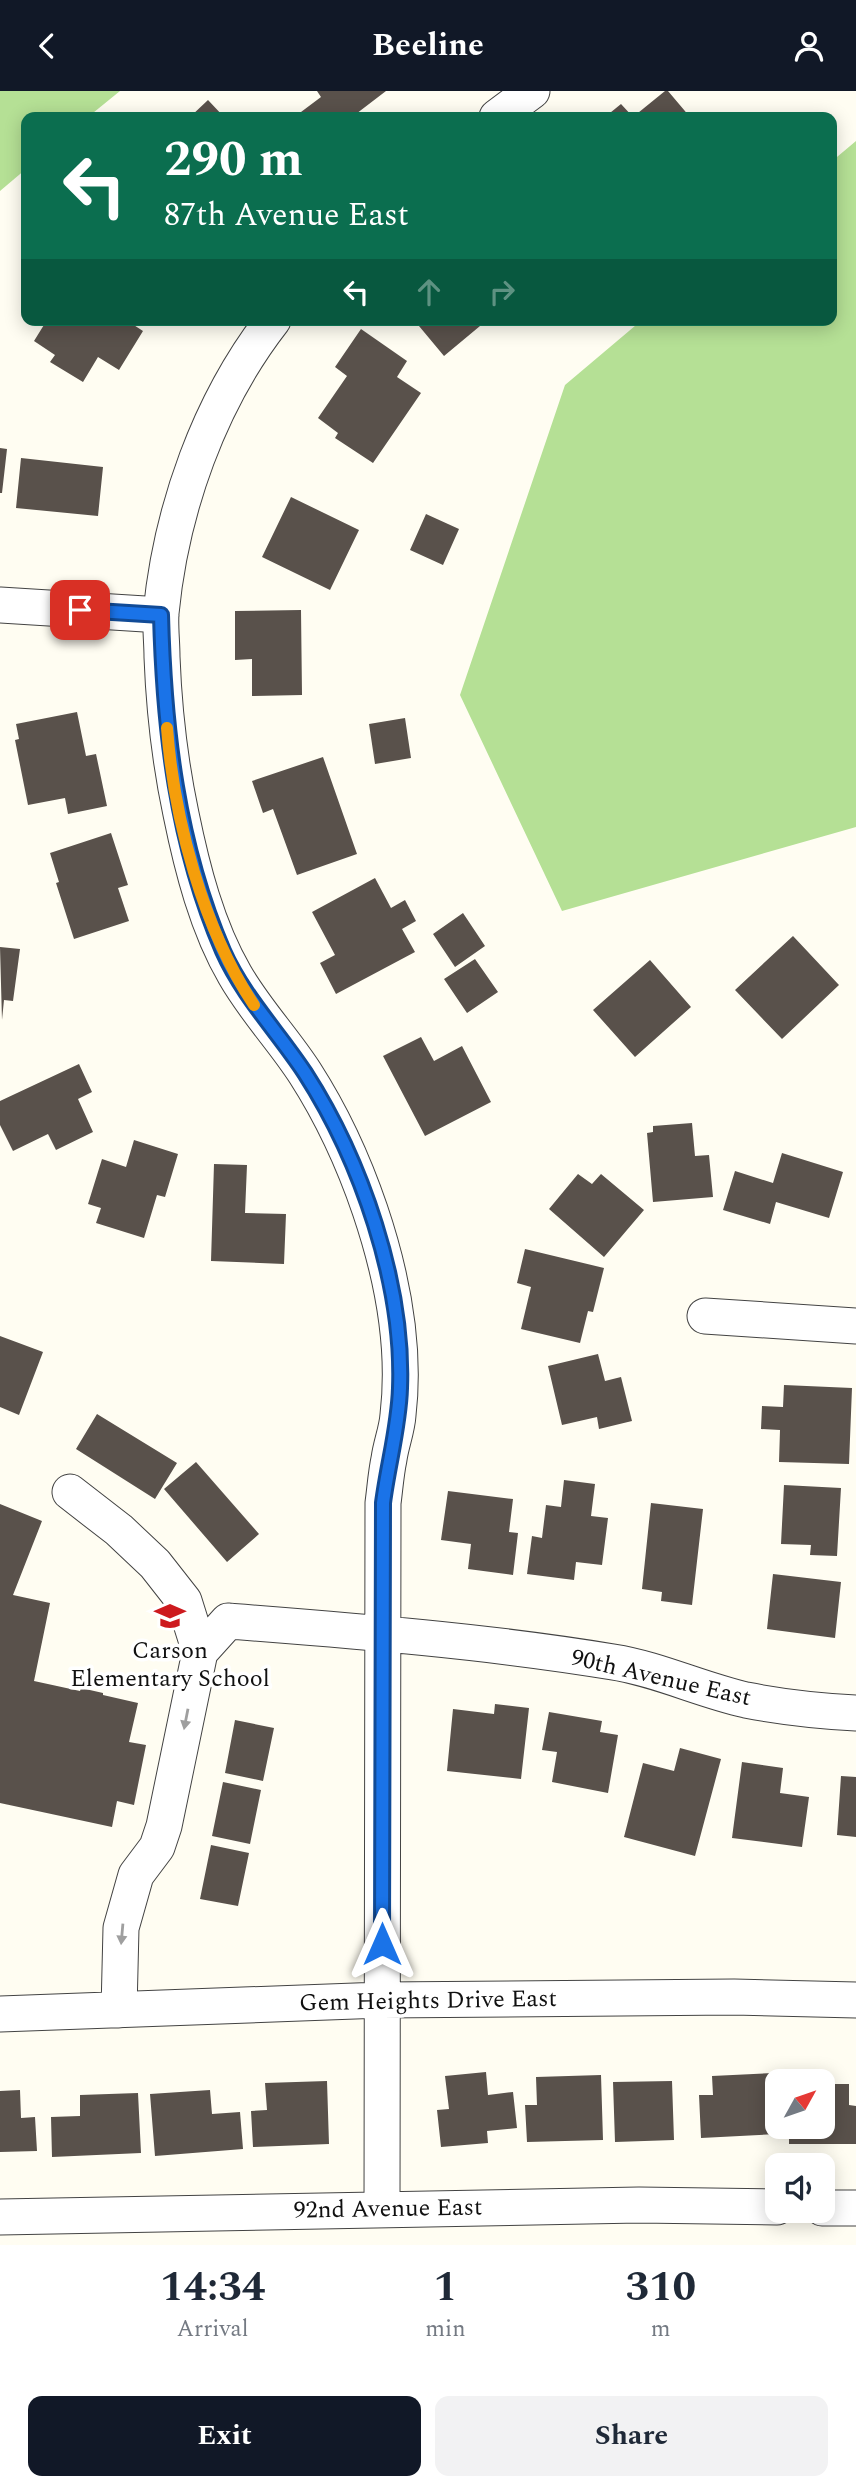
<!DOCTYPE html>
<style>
:root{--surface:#fff;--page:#f2f2f3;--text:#1f2937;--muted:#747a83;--accent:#111827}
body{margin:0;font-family:Spectral,serif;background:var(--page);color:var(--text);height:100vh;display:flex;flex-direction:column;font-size:26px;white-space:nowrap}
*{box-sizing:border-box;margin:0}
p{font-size:23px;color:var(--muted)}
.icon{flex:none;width:38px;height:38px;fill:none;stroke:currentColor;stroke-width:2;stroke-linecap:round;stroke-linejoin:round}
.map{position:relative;height:2154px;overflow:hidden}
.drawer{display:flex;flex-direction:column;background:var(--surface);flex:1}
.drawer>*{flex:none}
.hud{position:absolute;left:21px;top:21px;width:816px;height:214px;border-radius:14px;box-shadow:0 4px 18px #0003;background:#0b6e4f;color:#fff;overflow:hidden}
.needle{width:46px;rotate:50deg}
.tools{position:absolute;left:765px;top:1978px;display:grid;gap:14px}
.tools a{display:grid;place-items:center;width:70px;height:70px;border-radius:14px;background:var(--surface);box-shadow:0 4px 18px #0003;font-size:35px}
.pin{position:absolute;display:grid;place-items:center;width:60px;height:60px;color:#fff;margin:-30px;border-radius:14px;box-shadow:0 4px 10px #0006}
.me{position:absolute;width:77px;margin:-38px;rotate:0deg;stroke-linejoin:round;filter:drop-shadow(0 0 5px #0008)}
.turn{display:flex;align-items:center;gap:24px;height:147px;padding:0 28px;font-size:32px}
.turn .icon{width:91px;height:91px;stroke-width:2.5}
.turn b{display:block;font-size:49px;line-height:60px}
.lanes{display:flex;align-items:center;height:66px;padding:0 28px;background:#0003;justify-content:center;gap:35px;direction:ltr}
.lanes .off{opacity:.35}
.eta{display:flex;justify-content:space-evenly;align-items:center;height:119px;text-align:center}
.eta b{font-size:42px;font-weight:700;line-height:49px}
.primary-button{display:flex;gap:14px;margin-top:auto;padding:14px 28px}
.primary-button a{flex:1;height:80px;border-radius:14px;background:var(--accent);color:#fff;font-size:28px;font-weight:700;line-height:80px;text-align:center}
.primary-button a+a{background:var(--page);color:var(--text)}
header{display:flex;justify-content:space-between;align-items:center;height:91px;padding:0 28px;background:var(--accent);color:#fff;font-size:32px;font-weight:700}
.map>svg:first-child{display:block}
.forest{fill:#b5e095}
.building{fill:#59514b}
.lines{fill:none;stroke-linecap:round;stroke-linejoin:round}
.minor-casing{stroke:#434343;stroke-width:37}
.minor{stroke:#fff;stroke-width:35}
.oneway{fill:#9f9f9f}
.route-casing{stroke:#114b97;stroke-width:18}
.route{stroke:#1a73e8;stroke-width:12}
.slow{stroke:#f59e0b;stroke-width:12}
.labels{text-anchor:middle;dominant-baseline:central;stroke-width:7;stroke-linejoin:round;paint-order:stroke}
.poi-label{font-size:24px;fill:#101010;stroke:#fff}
.street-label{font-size:24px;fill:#101010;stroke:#fff}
</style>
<header><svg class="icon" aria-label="back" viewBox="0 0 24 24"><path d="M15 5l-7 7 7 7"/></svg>Beeline<svg class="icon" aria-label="person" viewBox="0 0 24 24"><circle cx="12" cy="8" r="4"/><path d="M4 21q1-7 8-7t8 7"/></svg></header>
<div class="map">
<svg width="856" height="2154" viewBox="0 0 856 2154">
<rect width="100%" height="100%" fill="#fffdf2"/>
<path class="forest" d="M 0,0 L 120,0 L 88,26 L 26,26 L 26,78 L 0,100 Z
M 856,50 L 856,736 L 562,820 L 460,604 L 565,294 L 642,229 L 831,229 L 831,71 Z"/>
<path class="building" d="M 317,0 L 386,0 L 352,26 L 305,26 L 301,21 L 321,6 Z
M 665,0 L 668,0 L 690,26 L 633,26 Z
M 208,9 L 224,26 L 190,26 Z
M 621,13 L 633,26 L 605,26 Z
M 47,229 L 126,229 L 143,240 L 119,279 L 98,266 L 83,291 L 50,271 L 55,264 L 34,250 Z
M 414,229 L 476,229 L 480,235 L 444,265 Z
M 361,238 L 407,270 L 397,286 L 421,302 L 373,372 L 335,347 L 338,342 L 318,327 L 347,285 L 335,276 Z
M 0,357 L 7,358 L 2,402 L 0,402 Z
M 21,367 L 103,376 L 98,425 L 16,417 Z
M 291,406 L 359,439 L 330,499 L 262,466 Z
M 426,423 L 459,438 L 443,474 L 410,459 Z
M 301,519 L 302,604 L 252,605 L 252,568 L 235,569 L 235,520 Z
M 77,621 L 86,665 L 96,663 L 107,715 L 68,723 L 65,707 L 28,714 L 15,649 L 19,648 L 16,633 Z
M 405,627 L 411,667 L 375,673 L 369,633 Z
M 323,666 L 357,763 L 297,784 L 273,718 L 263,722 L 252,690 Z
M 111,742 L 128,794 L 118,797 L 129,830 L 74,848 L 56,792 L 59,791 L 50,762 Z
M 375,787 L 391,817 L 405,809 L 416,830 L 402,838 L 415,861 L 336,903 L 320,872 L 335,864 L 312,821 Z
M 463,822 L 485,855 L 455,876 L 433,843 Z
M 793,845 L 839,894 L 782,948 L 735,899 Z
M 0,856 L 20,858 L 13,910 L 4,909 L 2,929 Z
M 475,868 L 498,901 L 467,922 L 444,888 Z
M 650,869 L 691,916 L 635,966 L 593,919 Z
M 421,946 L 434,970 L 462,955 L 491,1011 L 425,1045 L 383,965 Z
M 79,973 L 92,1001 L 78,1008 L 93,1041 L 56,1059 L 48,1043 L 13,1060 L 0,1034 L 0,1010 Z
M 692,1032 L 695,1065 L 709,1064 L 713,1106 L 653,1111 L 647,1042 L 653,1041 L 653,1035 Z
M 134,1049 L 178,1063 L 165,1106 L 157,1104 L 144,1147 L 96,1132 L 101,1117 L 88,1113 L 102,1068 L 126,1076 Z
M 782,1062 L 843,1081 L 829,1127 L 776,1111 L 770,1133 L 723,1119 L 735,1080 L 773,1092 Z
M 214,1073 L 247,1074 L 245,1122 L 286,1123 L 284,1173 L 211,1170 Z
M 578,1083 L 592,1093 L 601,1083 L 644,1119 L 604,1166 L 549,1118 Z
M 525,1158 L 604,1177 L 593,1221 L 588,1220 L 580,1252 L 521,1238 L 531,1196 L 517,1192 Z
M 0,1245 L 43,1261 L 19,1324 L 0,1316 Z
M 598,1263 L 605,1290 L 621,1286 L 632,1330 L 599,1338 L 597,1326 L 562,1334 L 548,1275 Z
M 784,1294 L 852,1297 L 849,1373 L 779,1371 L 780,1339 L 761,1338 L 762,1315 L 783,1316 Z
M 97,1323 L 177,1372 L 155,1408 L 76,1358 Z
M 196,1371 L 259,1443 L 227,1471 L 164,1398 Z
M 564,1389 L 595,1393 L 591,1425 L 608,1427 L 602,1474 L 576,1471 L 574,1489 L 527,1483 L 532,1445 L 542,1447 L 546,1414 L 561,1416 Z
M 784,1394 L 841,1397 L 837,1465 L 810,1464 L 811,1454 L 781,1453 Z
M 448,1400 L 513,1408 L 509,1441 L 518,1442 L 513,1484 L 468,1478 L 471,1453 L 441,1449 Z
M 651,1412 L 703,1418 L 692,1514 L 661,1510 L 662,1501 L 642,1498 Z
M 0,1413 L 42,1430 L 13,1504 L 50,1512 L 34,1590 L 80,1600 L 81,1597 L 103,1602 L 103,1604 L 138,1612 L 129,1651 L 146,1654 L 134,1714 L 117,1710 L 112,1736 L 0,1712 Z
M 773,1483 L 841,1491 L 835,1547 L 767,1538 Z
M 495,1613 L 529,1617 L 521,1688 L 447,1680 L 453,1618 L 494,1623 Z
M 549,1621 L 602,1630 L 600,1641 L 618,1644 L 608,1702 L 552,1691 L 557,1661 L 542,1659 Z
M 235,1629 L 274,1637 L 263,1690 L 225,1682 Z
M 680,1657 L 721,1668 L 695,1765 L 624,1746 L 643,1672 L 674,1680 Z
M 742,1671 L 783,1677 L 780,1702 L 809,1706 L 802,1756 L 732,1747 Z
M 841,1685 L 856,1686 L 856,1746 L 837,1744 Z
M 223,1691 L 261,1699 L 250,1753 L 212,1745 Z
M 211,1754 L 249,1762 L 238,1815 L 200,1808 Z
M 486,1981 L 488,2004 L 513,2001 L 517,2037 L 487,2040 L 488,2052 L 441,2056 L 437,2019 L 449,2018 L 445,1985 Z
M 773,1982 L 777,2043 L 701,2047 L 699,2004 L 713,2004 L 712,1985 Z
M 601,1984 L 603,2049 L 527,2051 L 525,2014 L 537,2014 L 536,1986 Z
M 327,1990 L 329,2053 L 253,2056 L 251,2020 L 267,2019 L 265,1992 Z
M 672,1990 L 674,2049 L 615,2051 L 613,1991 Z
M 822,1993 L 849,1993 L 849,2014 L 856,2015 L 856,2053 L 789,2053 L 789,2035 L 822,2035 Z
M 20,1999 L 21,2027 L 35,2026 L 37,2060 L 0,2061 L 0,2000 Z
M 210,1999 L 212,2023 L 240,2021 L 243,2058 L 155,2065 L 150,2003 Z
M 138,2002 L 141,2062 L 52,2066 L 51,2026 L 80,2025 L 80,2004 Z"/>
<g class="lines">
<g class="minor-casing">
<path id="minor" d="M 497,26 L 532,0
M 273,229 C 209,311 171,419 161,522 C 160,536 162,551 162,566 C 164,619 170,671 181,723 C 192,777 207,836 235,884 C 255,919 283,948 305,982 C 332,1024 354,1072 370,1119 C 392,1184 406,1256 398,1324 C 397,1339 391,1353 389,1368 C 386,1382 385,1397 383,1412 L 382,2119
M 0,514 L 161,524
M 705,1225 L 856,1235
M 70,1401 L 119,1439 L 155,1473 L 184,1510 L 200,1561 L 164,1735 L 157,1756 L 136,1784 L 121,1837 L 119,1919
M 200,1561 L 228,1530 C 356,1540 486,1550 613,1571 C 658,1578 701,1599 746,1609 C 782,1616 819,1620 856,1622
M 0,1923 L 382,1909 L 734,1906 L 856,1909
M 822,2117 L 856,2117
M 0,2126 L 639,2114 L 777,2116"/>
</g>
<use href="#minor" class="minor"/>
</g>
<defs><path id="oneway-solid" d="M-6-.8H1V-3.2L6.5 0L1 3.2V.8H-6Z" transform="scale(1.75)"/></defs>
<g class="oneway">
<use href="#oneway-solid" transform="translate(186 1628) rotate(101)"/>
<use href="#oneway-solid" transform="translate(122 1843) rotate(95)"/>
</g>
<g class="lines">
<g class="route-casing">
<path id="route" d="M 80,519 L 161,524 C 164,639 177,753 223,860 C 243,905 278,941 305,982 C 361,1069 404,1193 400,1297 C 399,1335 388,1373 383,1412 L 382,1853"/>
</g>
<use href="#route" class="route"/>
<path class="slow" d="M 167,637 C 174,728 203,838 254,914"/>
</g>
<defs>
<g id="school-bare" transform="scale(2.415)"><path d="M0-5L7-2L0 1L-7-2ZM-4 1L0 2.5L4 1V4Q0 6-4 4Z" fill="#cd1a1e" stroke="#fff" stroke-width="2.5" paint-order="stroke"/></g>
</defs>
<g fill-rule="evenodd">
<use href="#school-bare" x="170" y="1525"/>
</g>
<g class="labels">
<g class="poi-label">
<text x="170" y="1560">Carson<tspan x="170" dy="28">Elementary School</tspan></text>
</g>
<g class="street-label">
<text transform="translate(661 1587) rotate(13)">90th Avenue East</text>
<text transform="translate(428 1910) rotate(-1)">Gem Heights Drive East</text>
<text transform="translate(388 2118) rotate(-1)">92nd Avenue East</text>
</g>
</g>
</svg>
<div class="tools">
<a><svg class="needle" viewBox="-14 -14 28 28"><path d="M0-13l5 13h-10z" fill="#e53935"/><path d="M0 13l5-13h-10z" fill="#747a83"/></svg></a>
<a><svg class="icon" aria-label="sound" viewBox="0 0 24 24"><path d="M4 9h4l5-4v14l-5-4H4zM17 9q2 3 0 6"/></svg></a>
</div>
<div class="pin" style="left:80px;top:519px;background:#d93025"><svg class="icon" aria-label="arrive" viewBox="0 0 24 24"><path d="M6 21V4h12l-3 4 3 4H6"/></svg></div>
<svg class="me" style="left:382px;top:1853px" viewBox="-20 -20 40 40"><path d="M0-17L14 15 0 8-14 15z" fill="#1a73e8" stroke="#fff" stroke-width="4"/></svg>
<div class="hud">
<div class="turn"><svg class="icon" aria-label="left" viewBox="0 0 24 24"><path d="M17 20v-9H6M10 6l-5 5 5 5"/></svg><div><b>290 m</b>87th Avenue East</div></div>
<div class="lanes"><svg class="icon" aria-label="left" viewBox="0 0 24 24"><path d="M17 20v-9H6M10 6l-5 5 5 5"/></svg><svg class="icon off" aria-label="ahead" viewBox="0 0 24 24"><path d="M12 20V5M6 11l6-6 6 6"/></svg><svg class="icon off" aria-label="right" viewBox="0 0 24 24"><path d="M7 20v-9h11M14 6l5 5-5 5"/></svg></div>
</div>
</div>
<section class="drawer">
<div class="eta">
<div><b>14:34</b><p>Arrival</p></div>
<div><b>1</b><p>min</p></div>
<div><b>310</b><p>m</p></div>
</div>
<div class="primary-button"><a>Exit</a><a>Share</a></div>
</section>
